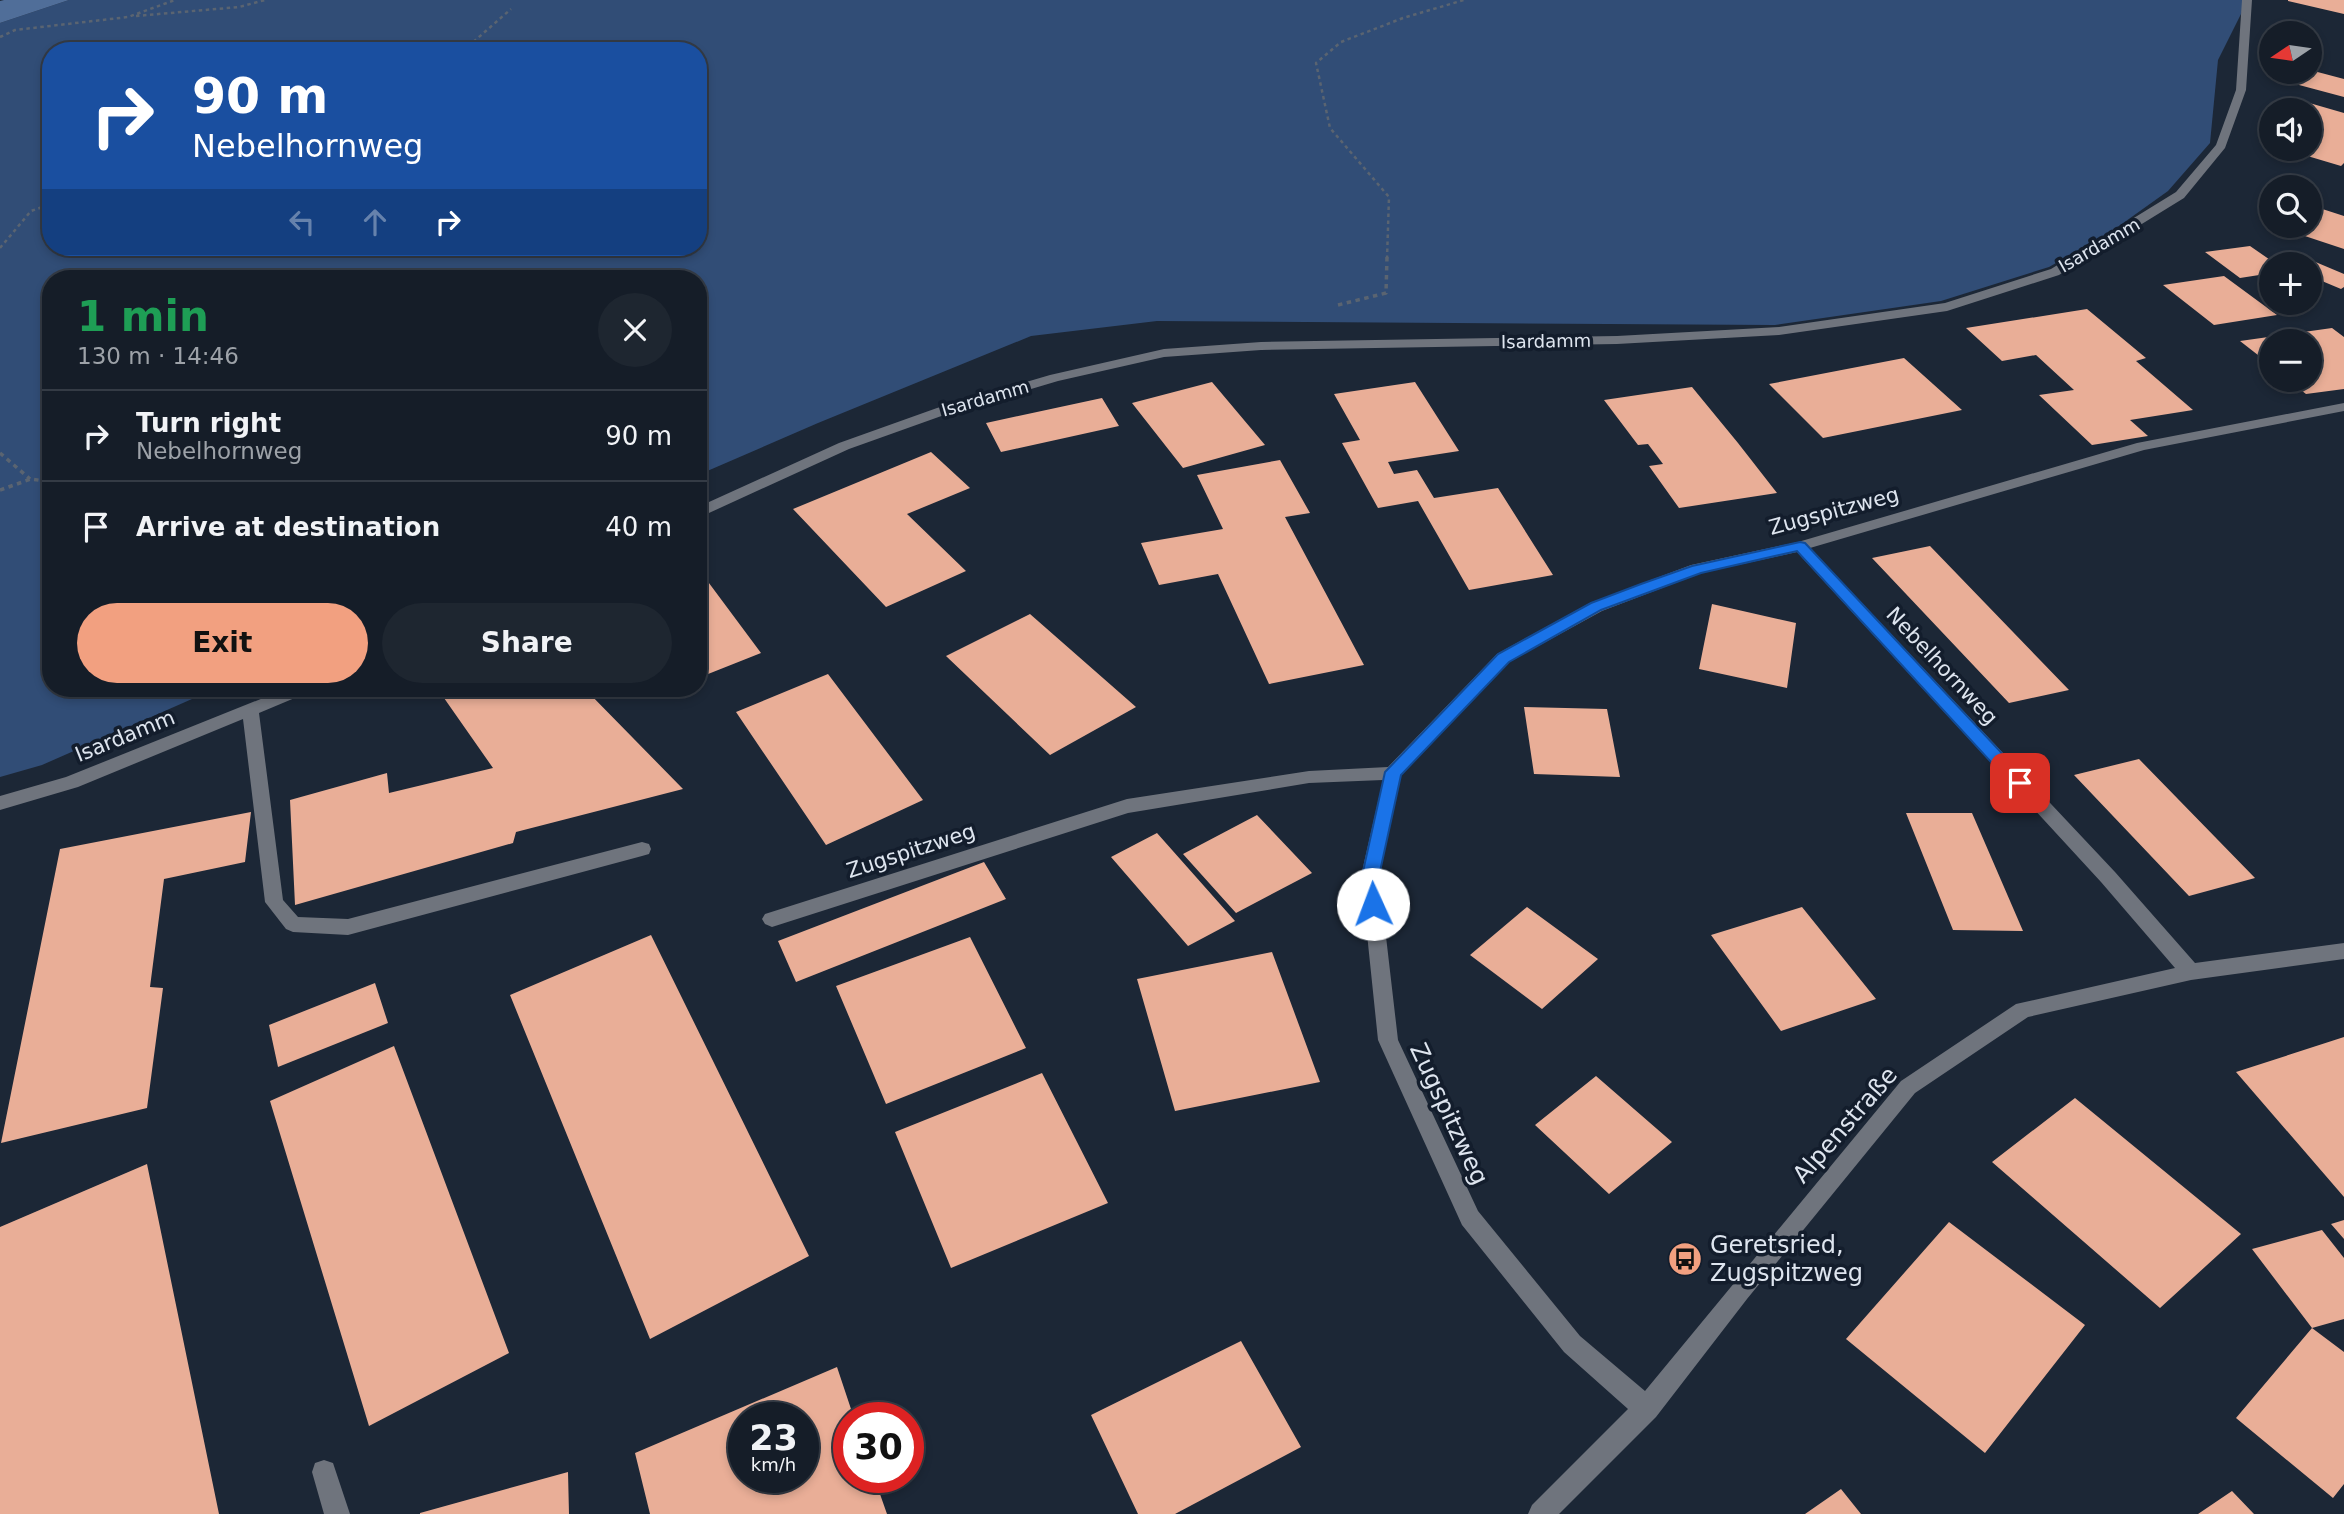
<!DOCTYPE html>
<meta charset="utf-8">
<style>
:root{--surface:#151d28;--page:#1e2630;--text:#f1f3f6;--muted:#9da2a8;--line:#343b45;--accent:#f2a080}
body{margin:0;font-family:"DejaVu Sans",sans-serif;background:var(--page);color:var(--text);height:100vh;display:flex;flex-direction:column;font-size:26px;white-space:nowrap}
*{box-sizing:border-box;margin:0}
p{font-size:23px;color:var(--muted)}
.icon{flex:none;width:38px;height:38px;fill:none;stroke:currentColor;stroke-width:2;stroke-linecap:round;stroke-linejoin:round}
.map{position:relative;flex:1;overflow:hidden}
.panel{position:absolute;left:42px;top:270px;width:665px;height:427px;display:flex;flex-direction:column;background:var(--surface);border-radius:28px;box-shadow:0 4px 10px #0003,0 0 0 2px var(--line)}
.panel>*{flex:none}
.banner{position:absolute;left:42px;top:42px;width:665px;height:214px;border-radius:28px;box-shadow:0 4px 10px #0003,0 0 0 2px var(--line);background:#1a4fa0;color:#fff;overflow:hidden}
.needle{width:46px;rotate:257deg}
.buttons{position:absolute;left:2259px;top:21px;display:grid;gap:14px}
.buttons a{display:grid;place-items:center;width:63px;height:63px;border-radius:50%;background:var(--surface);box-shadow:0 4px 10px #0003,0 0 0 2px var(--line);font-size:35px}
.speed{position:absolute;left:728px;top:1402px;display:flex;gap:14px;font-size:35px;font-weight:700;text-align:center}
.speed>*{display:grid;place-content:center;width:91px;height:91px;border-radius:50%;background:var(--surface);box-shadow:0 4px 10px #0003,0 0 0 2px var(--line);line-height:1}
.speed small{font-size:18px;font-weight:400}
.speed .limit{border:10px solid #d22;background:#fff;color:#111}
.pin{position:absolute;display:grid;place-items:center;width:60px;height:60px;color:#fff;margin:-30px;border-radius:14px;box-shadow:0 4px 10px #0006}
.me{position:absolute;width:77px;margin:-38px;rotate:358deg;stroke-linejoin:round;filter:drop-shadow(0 0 5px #0008)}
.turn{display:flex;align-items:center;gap:24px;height:147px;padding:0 35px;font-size:32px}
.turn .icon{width:91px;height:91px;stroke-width:2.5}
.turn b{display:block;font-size:49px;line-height:60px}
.lanes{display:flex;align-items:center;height:66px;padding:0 35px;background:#0003;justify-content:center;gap:35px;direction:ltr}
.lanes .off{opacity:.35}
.round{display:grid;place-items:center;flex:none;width:74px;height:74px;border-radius:37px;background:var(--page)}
.head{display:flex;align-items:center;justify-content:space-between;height:119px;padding:0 35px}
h1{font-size:42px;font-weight:700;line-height:52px;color:#1e9e55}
.cta{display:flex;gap:14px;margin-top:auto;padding:14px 35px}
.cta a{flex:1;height:80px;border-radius:42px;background:var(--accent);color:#111;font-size:28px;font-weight:700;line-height:80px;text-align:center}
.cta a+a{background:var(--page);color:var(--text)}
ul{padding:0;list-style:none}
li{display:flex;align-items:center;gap:21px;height:91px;padding:0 35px;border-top:2px solid var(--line)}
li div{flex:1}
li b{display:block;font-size:26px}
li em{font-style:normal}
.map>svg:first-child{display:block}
.forest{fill:#314d76;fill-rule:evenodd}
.water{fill:#506e99}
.building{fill:#e9ae97;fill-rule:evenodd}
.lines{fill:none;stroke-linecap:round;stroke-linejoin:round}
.path-far1{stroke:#5a6471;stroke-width:2.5;stroke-dasharray:3.5 3.5;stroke-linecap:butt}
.path{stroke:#5a6471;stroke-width:3.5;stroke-dasharray:4.5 4.5;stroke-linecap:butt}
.minor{fill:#6f747d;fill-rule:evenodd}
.route{fill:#1a73e8;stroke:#114b97;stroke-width:2}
.labels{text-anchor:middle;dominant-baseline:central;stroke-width:7;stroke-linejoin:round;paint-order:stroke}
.far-street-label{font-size:18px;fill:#dee5ef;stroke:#131d2c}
.street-label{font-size:21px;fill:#dee5ef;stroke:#131d2c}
.near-street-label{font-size:24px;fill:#dee5ef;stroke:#131d2c}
.near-poi-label{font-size:24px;fill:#dee5ef;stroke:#131d2c;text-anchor:start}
</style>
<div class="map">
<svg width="2344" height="1514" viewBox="0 0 2344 1514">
<rect width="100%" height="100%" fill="#1c2736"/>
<path class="forest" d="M 69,0 L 2248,0 L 2218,60 L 2210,143 L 2168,191 L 2112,231 L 2049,267 L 1941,301 L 1775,325 L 1157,321 L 1031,336 L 818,423 L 698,475 L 698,278 L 51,278 L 51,688 L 217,688 L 42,765 L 0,777 L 0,23 ZM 51,51 L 698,51 L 698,247 L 51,247 Z"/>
<path class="water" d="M 4,0 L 69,0 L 0,23 L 0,1 Z"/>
<path class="building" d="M 2288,0 L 2344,0 L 2344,14 L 2288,1 Z
M 2310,70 L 2344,79 L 2344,97 L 2284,81 L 2292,72 Z
M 2299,100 L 2344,113 L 2344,163 L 2341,166 L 2294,152 L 2297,149 L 2310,149 L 2310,110 L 2289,110 Z
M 2310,205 L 2344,216 L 2344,249 L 2275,226 L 2310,226 Z
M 2250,246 L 2276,264 L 2272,264 L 2272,273 L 2240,278 L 2205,252 Z
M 2306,258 L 2344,274 L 2344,287 L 2341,289 L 2310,276 L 2310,264 L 2297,264 Z
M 2224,276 L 2277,315 L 2214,325 L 2163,285 Z
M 2087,309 L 2146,358 L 2136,361 L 2193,410 L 2130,420 L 2148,436 L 2092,445 L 2039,395 L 2074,390 L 2036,355 L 2002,361 L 1966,328 Z
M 2332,328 L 2344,337 L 2344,389 L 2306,394 L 2288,380 L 2310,380 L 2310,341 L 2272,341 L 2272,366 L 2240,341 Z
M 1904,358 L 1962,410 L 1823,438 L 1769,384 Z
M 1212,382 L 1265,445 L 1183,468 L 1132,403 Z
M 1415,382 L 1459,451 L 1388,462 L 1394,474 L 1417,470 L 1434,498 L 1498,488 L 1553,575 L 1469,590 L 1418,501 L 1378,508 L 1342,443 L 1360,440 L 1334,394 Z
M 1692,387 L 1738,443 L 1777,493 L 1679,508 L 1649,466 L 1663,464 L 1648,444 L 1638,445 L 1604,400 Z
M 1102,398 L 1119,426 L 1001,452 L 986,423 Z
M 931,452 L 970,488 L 907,514 L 966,571 L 886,607 L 793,509 Z
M 1280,460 L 1310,513 L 1285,517 L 1364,665 L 1269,684 L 1218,574 L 1159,585 L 1141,543 L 1223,529 L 1197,475 Z
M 1930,546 L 2069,690 L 2009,703 L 1872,558 Z
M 703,575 L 761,653 L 698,678 L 698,577 Z
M 1712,604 L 1796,623 L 1787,688 L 1699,669 Z
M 1030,614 L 1136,707 L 1050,755 L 946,656 Z
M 828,674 L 923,800 L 826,845 L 736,712 Z
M 437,688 L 584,688 L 683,789 L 516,832 L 513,843 L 295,905 L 290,800 L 387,773 L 389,793 L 493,768 Z
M 1524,707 L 1607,709 L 1620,777 L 1534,774 Z
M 2139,759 L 2255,878 L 2189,896 L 2074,775 Z
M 251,812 L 245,862 L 164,879 L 150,987 L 163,988 L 147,1108 L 1,1143 L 60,849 Z
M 1906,813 L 1972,813 L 2023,931 L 1953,930 Z
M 1257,815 L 1312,873 L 1236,913 L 1183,854 Z
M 1157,833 L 1235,921 L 1188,946 L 1111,857 Z
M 984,862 L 1006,899 L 796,982 L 778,941 Z
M 1527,907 L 1598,959 L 1542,1009 L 1470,955 Z
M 1802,907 L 1876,999 L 1781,1031 L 1711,935 Z
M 651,935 L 809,1256 L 650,1339 L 510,995 Z
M 970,937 L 1026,1048 L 886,1104 L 836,986 Z
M 1272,952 L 1320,1082 L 1175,1111 L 1137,979 Z
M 375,983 L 388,1023 L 278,1067 L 269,1025 Z
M 2344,1037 L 2344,1197 L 2236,1072 Z
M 394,1046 L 509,1353 L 369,1426 L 270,1101 Z
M 1042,1073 L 1108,1203 L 951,1268 L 895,1132 Z
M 1596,1076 L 1672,1142 L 1609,1194 L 1535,1125 Z
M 2075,1098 L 2241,1234 L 2160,1308 L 1992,1162 Z
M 147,1164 L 219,1514 L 0,1514 L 0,1227 Z
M 2344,1220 L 2344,1239 L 2331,1224 Z
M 1949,1222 L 2085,1325 L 1985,1453 L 1846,1339 Z
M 2322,1230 L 2344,1258 L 2344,1319 L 2312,1328 L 2344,1352 L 2344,1484 L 2333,1498 L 2236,1418 L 2312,1328 L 2252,1249 Z
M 1241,1341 L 1301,1447 L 1175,1514 L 1138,1514 L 1091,1415 Z
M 837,1367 L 854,1418 L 849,1418 L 849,1477 L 874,1477 L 887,1514 L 650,1514 L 635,1453 ZM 744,1418 L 803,1418 L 803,1477 L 744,1477 Z
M 568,1472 L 569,1514 L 420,1514 L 420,1513 Z
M 1841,1489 L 1861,1514 L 1805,1514 Z
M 2232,1491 L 2254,1514 L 2198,1514 Z"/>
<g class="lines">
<path class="path-far1" d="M 136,16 L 239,7 L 265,0
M 0,37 L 15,30 L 128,17 L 175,0
M 463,51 L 511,9
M 0,248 L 31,211 L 51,204
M 1387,259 L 1389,197 L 1330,128 L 1316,63 L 1341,42 L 1403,18 L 1464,0"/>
<path class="path" d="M 1338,305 L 1386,293 L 1387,257
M 0,453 L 30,479
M 0,490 L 31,479 L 51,482"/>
<path class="minor" d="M 2242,0 L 2252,0 L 2246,90 L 2225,148 L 2184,198 L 2059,275 L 1947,311 L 1779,335 L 1617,344 L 1261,350 L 1164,357 L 1058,381 L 947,414 L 849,449 L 698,518 L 698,507 L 839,443 L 937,408 L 1050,375 L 1164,349 L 1261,342 L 1617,336 L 1779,327 L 1945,303 L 2051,269 L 2176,192 L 2216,145 L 2236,90 Z
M 2344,403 L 2344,411 L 2144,450 L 1810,548 L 2115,872 L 2195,963 L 2344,943 L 2344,959 L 2191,980 L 2028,1017 L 1915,1093 L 1747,1299 L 1656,1417 L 1559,1514 L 1528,1514 L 1532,1505 L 1628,1409 L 1564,1352 L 1462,1225 L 1378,1040 L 1361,876 L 1383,780 L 1309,783 L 1128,813 L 772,927 L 765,924 L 762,919 L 765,914 L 1127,799 L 1309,771 L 1388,767 L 1497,654 L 1590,603 L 1691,565 L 1798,542 L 2137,443 ZM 1797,552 L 2101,882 L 2175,968 L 2016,1004 L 1901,1081 L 1645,1391 L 1580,1336 L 1478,1211 L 1398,1040 L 1379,876 L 1401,775 L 1509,662 L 1602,611 L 1701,573 Z
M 288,688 L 311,688 L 309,692 L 259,713 L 283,900 L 298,917 L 348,919 L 642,842 L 649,844 L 651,849 L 649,854 L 642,856 L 348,935 L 293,932 L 286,929 L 265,902 L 243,719 L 78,787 L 0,810 L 0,796 L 66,777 Z
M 324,1460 L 333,1463 L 350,1514 L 324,1514 L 312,1472 L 315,1463 Z"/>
</g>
<path class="route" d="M 1800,542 L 1805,543 L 2026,779 L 2028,783 L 2026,787 L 2014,787 L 1797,551 L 1701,573 L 1601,610 L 1509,662 L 1401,775 L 1379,876 L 1382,904 L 1379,908 L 1367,908 L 1362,876 L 1385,772 L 1498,654 L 1591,603 L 1641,584 L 1692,566 Z"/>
<defs>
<g id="bus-disc" transform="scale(1.75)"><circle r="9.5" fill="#f2a080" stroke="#131d2c"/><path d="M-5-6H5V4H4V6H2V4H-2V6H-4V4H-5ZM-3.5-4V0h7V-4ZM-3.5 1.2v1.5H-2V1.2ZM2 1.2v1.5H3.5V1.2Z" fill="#111"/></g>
</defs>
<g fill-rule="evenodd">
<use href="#bus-disc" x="1685" y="1259"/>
</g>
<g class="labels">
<g class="far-street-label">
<text transform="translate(2099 245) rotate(-30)">Isardamm</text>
<text transform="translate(1546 341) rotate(-1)">Isardamm</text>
<text transform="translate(985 398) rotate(-16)">Isardamm</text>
</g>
<g class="street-label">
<text transform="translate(1834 511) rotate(-15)">Zugspitzweg</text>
<text transform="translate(1942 666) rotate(47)">Nebelhornweg</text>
<text transform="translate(125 736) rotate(-22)">Isardamm</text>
<text transform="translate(911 851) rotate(-18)">Zugspitzweg</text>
</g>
<g class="near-street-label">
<text transform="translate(1449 1114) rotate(65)">Zugspitzweg</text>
<text transform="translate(1845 1125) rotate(-49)">Alpenstraße</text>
</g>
<g class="near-poi-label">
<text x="1710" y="1245">Geretsried,<tspan x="1710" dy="28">Zugspitzweg</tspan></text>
</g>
</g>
</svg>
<div class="buttons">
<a><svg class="needle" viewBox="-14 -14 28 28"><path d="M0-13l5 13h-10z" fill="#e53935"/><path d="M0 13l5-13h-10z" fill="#9da2a8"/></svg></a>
<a><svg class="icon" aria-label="sound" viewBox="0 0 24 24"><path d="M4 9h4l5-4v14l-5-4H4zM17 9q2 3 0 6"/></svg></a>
<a><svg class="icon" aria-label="search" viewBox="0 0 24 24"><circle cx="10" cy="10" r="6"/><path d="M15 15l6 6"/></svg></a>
<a>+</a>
<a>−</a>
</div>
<div class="speed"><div>23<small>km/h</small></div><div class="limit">30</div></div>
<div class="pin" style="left:2020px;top:783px;background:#d93025"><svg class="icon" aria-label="arrive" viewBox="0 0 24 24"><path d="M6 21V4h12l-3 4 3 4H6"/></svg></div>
<svg class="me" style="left:1373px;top:904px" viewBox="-20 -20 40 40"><circle r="19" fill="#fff"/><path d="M0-13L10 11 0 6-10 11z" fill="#1a73e8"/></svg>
<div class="banner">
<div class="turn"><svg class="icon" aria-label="right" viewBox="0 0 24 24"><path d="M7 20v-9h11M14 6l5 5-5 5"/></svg><div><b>90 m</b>Nebelhornweg</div></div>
<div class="lanes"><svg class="icon off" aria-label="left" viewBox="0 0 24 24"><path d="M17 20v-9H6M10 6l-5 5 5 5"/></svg><svg class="icon off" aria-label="ahead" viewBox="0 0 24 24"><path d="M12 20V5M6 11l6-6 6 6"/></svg><svg class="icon" aria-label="right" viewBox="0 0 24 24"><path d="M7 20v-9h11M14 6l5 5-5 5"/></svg></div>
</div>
<section class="panel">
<div class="head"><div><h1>1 min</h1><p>130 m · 14:46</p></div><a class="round"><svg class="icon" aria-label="close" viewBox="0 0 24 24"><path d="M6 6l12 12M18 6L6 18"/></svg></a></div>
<ul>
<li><svg class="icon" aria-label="right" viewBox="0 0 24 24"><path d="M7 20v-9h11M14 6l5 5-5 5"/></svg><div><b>Turn right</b><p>Nebelhornweg</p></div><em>90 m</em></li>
<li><svg class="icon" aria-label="arrive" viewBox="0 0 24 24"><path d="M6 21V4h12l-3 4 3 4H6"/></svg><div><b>Arrive at destination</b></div><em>40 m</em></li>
</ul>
<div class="cta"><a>Exit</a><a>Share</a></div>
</section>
</div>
